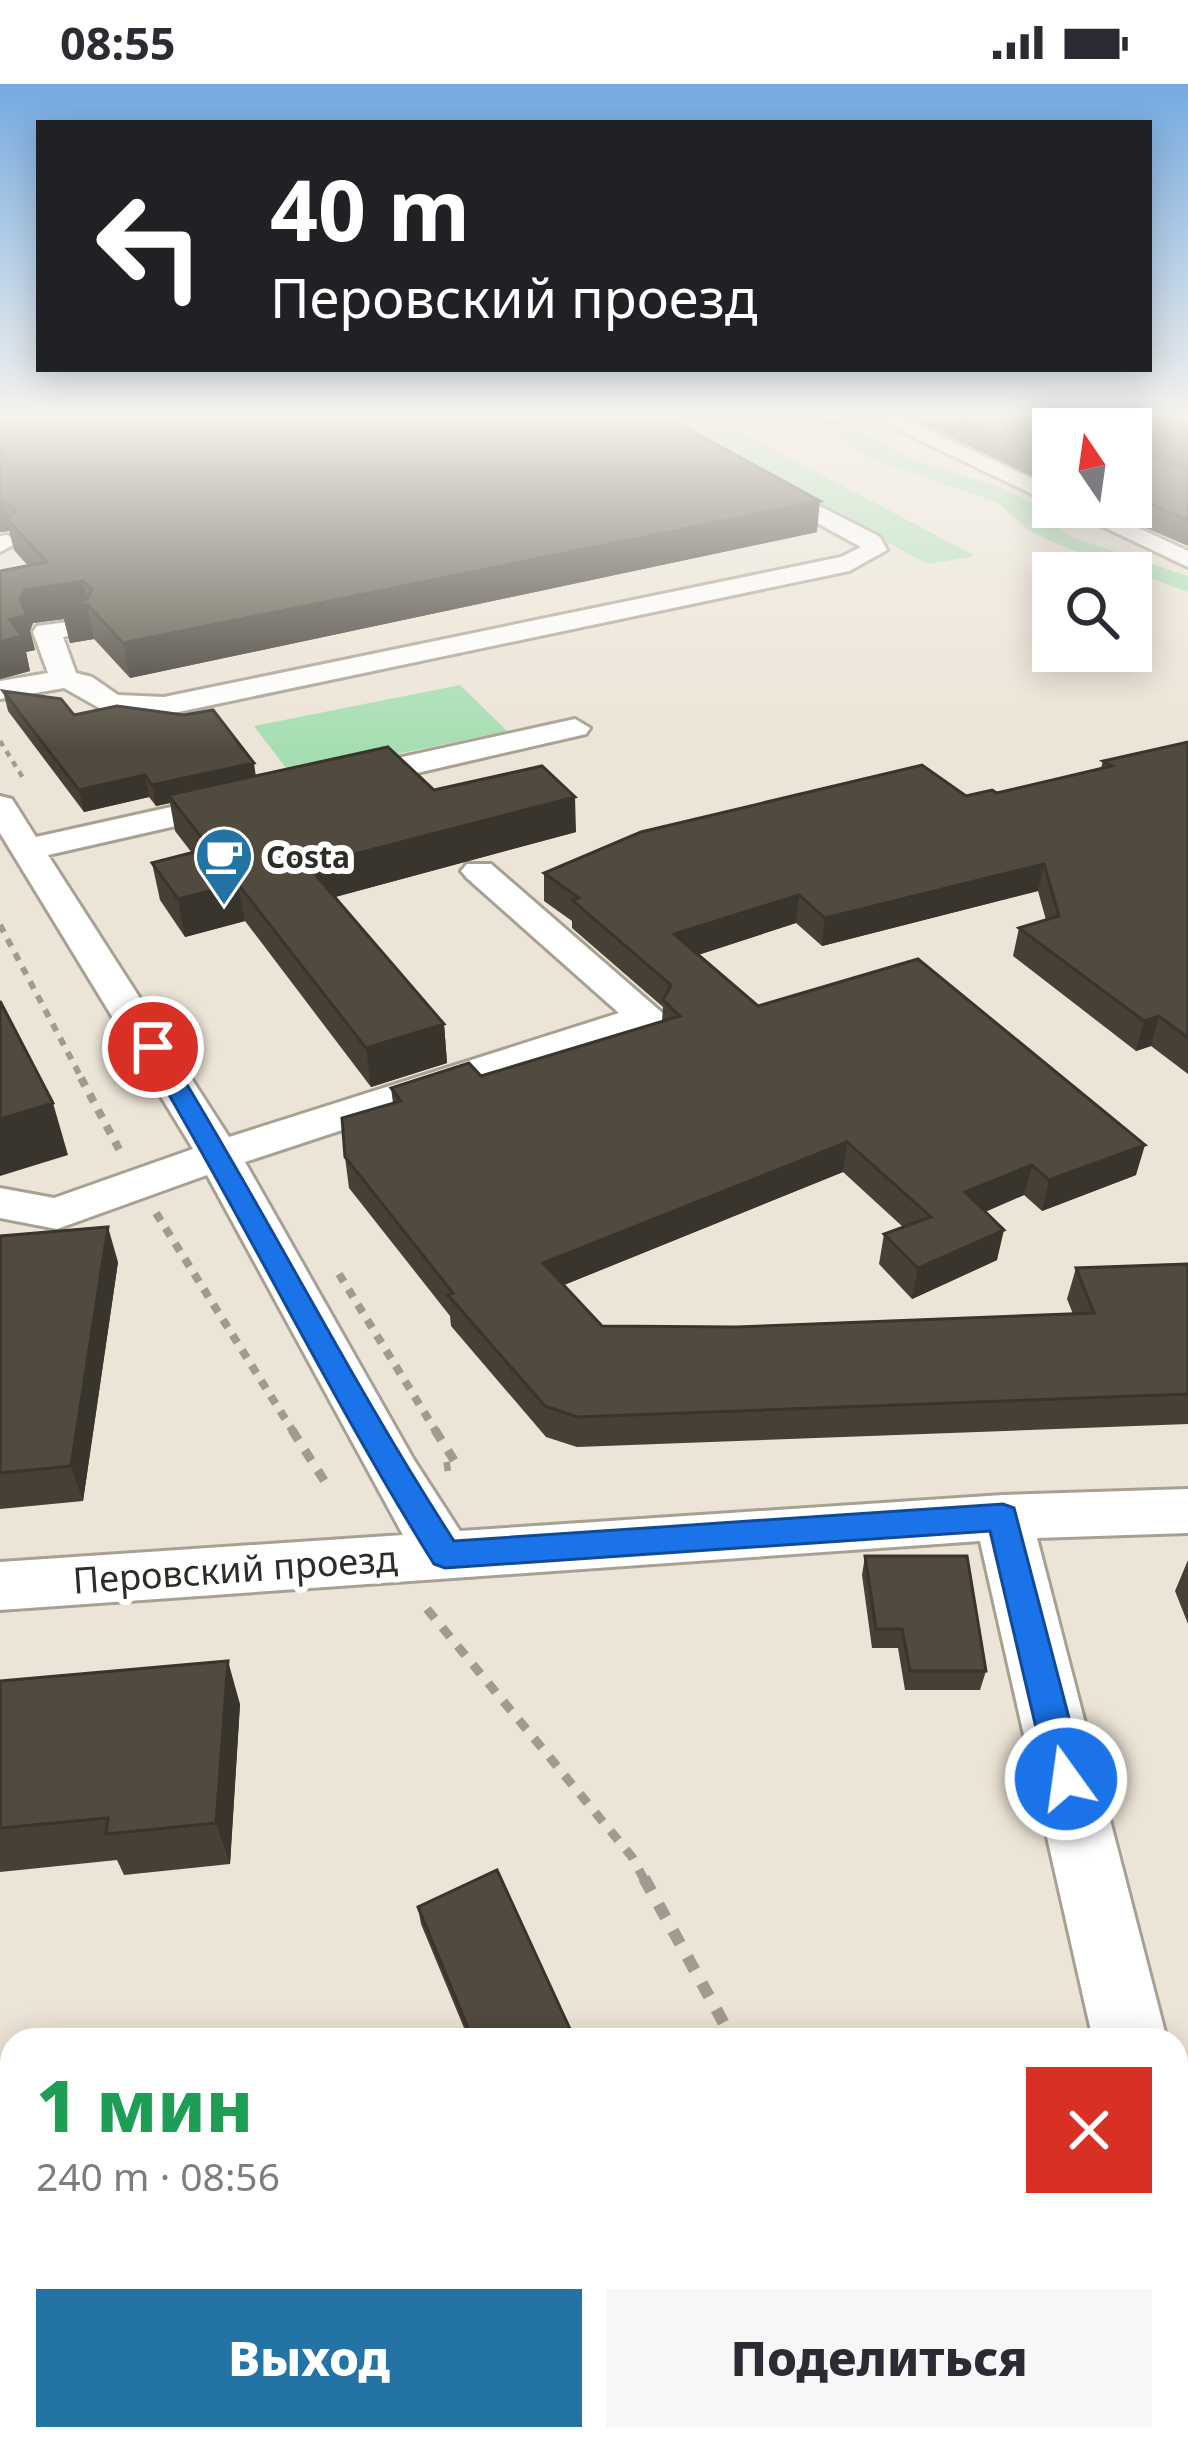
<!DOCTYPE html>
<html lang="ru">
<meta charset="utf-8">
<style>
:root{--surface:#fff;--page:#f7f7f7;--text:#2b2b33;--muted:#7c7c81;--accent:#2373a4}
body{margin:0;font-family:"Noto Sans",sans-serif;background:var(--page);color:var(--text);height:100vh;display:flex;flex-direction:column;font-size:45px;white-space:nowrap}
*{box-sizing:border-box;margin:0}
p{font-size:39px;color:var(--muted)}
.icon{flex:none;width:66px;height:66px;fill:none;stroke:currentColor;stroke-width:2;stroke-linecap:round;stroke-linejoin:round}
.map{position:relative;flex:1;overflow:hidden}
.side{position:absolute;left:0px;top:1944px;width:1188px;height:423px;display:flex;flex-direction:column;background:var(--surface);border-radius:36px 36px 0 0;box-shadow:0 6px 30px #0003}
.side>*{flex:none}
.guide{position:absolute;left:36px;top:36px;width:1116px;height:252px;border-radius:0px;box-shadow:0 6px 30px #0003;background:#202124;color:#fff;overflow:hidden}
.needle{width:78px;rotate:347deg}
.fabs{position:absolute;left:1032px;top:324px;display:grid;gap:24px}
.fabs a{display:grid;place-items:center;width:120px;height:120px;border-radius:0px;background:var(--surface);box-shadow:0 6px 30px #0003;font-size:60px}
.pin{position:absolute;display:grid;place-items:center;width:102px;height:102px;color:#fff;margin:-51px;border:6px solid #fff;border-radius:50%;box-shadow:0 3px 12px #0007}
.me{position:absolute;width:132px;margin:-66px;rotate:346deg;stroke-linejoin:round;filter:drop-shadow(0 0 9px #0008)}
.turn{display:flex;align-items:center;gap:42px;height:252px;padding:0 36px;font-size:54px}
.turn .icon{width:156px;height:156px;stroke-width:2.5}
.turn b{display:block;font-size:84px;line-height:102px}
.round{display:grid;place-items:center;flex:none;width:126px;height:126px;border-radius:0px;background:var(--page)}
.summary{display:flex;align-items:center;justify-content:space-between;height:204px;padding:0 36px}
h1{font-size:72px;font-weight:800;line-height:90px;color:#1e9e55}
.cta{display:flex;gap:24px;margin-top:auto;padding:24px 36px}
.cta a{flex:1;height:138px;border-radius:0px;background:var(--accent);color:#fff;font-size:48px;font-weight:800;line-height:138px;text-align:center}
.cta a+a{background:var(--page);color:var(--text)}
.status{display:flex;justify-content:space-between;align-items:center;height:84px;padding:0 60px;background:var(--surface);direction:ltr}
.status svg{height:33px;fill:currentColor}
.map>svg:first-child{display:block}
.green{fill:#a5deb2}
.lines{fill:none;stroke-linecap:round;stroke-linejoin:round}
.minor-casing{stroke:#a8a093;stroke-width:6}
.path-far4{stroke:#a09a8f;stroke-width:4.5;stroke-dasharray:6 6;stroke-linecap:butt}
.path-far3{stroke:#a09a8f;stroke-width:6;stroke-dasharray:8 8;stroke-linecap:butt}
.path-far2{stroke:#a09a8f;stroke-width:8;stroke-dasharray:9 9;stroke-linecap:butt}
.path-far1{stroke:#a09a8f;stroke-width:9;stroke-dasharray:12 12;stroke-linecap:butt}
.path{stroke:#a09a8f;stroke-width:12;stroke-dasharray:15 15;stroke-linecap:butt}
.minor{fill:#fff;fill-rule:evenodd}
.wall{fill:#464036}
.shaded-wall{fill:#39342c}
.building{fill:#514b3f;stroke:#39342c;stroke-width:3}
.route{fill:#1a73e8;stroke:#114b97;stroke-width:3}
.labels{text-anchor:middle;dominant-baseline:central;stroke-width:12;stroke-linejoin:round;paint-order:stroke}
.far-poi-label{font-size:30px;font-weight:bold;fill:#2f2c27;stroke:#fff;text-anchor:start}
.street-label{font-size:36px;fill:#2f2c27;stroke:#fff}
</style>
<div class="status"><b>08:55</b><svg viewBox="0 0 49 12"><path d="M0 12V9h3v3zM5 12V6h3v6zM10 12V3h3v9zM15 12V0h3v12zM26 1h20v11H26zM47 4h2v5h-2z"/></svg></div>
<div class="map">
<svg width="1188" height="2366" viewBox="0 0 1188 2366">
<rect width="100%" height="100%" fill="#ece4d6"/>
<path class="green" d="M 655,334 L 715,334 L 975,472 L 928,480 Z
M 803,334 L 829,342 L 847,341 L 918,378 L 996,401 L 1047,427 L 1051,438 L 1071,453 L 1188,492 L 1188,508 L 1059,461 L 1027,445 L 999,419 L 866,373 Z
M 460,601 L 507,647 L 292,692 L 254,642 Z
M 12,1985 L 12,2355 L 138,2355 L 136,2366 L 0,2366 L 0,1986 Z"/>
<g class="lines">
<g class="minor-casing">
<path id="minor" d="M 874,334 L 900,334 L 1053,404 L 1053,420 Z
M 763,393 L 880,453 L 887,466 L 849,487 L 164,631 L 101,625 L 64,604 L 0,615 L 0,597 L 48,589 L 33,548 L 37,542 L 91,535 L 95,541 L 91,547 L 63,553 L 76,589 L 92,593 L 118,611 L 164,613 L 841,473 L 861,463 L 755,405 L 752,400 Z
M 1062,423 L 1093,423 L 1188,467 L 1188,483 Z
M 7,451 L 19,458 L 0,468 L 0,452 Z
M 575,635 L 590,644 L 586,650 L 343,706 L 327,696 L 343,686 Z
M 234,709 L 246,712 L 250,719 L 246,726 L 48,771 L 229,1053 L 619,929 L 467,794 L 461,787 L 467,780 L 491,780 L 667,933 L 661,941 L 245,1078 L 414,1376 L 460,1447 L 1003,1411 L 1188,1405 L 1188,1449 L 1037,1454 L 1167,1956 L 1093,1956 L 980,1457 L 0,1526 L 0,1478 L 403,1451 L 207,1091 L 57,1145 L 0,1134 L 0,1104 L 54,1114 L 193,1065 L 0,749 L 0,712 L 12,715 L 36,753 Z
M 1176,2106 L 1188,2111 L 1188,2237 L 1176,2232 Z"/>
</g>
<path class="path-far4" d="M 0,657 L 25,697"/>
<path class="path-far3" d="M 0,841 L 83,997"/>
<path class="path-far2" d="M 81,994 L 121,1069
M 156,1129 L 294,1349
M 339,1190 L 437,1349"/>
<path class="path-far1" d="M 292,1346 L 327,1401
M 435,1346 L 457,1381 L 444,1383
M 427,1525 L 632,1773 L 645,1797"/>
<path class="path" d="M 644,1794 L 733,1956
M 854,2355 L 857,2366"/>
<use href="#minor" class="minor"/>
</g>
<path class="wall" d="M 815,334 L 871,334 L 831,341 Z
M 910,334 L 1188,334 L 1188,462 L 1097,423 L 1131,423 L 1131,345 L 1053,345 L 1053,402 Z
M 0,337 L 817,448 L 130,594 L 94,555 L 70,559 L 64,535 L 33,539 L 30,547 L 35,566 L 26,568 L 30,587 L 0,595 L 0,487 L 28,482 L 14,466 L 9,447 L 0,448 Z
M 3,607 L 256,692 L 434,706 L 576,748 L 335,813 L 444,940 L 447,979 L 371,1003 L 245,837 L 185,853 L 160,816 L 152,779 L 192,769 L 175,747 L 170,719 L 156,722 L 149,713 L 84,728 L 8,627 Z
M 1188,658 L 1188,990 L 1151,962 L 1136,967 L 1013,872 L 1019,844 L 1046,836 L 1038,807 L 822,862 L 796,839 L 698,871 L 758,922 L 1136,1091 L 1042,1127 L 1024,1111 L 985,1128 L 997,1176 L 912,1215 L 879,1180 L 884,1150 L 903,1143 L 843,1088 L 564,1201 L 602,1242 L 736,1243 L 1073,1230 L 1067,1215 L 1076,1184 L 1188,1180 L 1188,1340 L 577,1363 L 546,1353 L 451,1242 L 450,1232 L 349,1104 L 345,1073 L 393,1019 L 391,1004 L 481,992 L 662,937 L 663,923 L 572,844 L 572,837 L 544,817 L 544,789 L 966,712 L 997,709 L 1101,684 L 1103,677 Z
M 0,1152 L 118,1178 L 83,1417 L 0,1425 Z
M 865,1472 L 986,1587 L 980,1606 L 905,1606 L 898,1564 L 872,1564 L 862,1491 Z
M 1188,1476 L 1188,1540 L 1175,1507 Z
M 0,1597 L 240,1620 L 230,1780 L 124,1791 L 117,1776 L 0,1788 Z
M 418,1823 L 575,1956 L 469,1956 L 421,1840 Z"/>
<path class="shaded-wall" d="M 832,334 L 871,334 L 831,341 Z
M 0,416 L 2,416 L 9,447 L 0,448 Z
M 820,417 L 817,448 L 130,594 L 123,559 Z
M 83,497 L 94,555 L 70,559 L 64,535 L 33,539 L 30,547 L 35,566 L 26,568 L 30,587 L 0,595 L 0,558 L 9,535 L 25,506 Z
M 254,679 L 257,700 L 168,711 L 170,719 L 156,722 L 152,701 Z
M 145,691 L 149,713 L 84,728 L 79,706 Z
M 575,713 L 576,748 L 313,819 L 308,782 Z
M 1044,780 L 1038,807 L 822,862 L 825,834 Z
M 238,800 L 245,837 L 185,853 L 178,815 Z
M 799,811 L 796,839 L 673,879 L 674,850 Z
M 1159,932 L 1151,962 L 1136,967 L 1144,937 Z
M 444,940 L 447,979 L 371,1003 L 366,964 Z
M 53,1019 L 68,1071 L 0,1092 L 0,1035 Z
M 847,1058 L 843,1088 L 544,1209 L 543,1179 Z
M 1145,1061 L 1136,1091 L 1042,1127 L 1049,1096 Z
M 1032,1081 L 1024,1111 L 959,1139 L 965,1108 Z
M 108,1143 L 118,1178 L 83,1417 L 71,1382 Z
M 1004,1146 L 997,1176 L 912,1215 L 918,1184 Z
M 228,1577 L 240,1620 L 230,1780 L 216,1739 Z"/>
<path class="building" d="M 27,334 L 668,334 L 820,417 L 123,559 L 87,520 L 62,525 L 87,515 L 92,505 L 83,497 L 25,506 L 20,515 L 27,532 L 9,535 L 22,552 L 0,558 L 0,487 L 47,478 L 6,434 L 16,428 L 14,423 L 0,416 L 0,337 Z
M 957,334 L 1049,334 L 1055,337 L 1058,334 L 1188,334 L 1188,363 L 1137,345 L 1131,350 L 1132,366 L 1188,385 L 1188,436 L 1131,412 L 1131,345 L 1053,345 L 1053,378 Z
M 3,607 L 61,615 L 74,631 L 117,622 L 184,631 L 213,626 L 254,679 L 152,701 L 145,691 L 79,706 Z
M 1188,658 L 1188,954 L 1159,932 L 1144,937 L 1019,844 L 1059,832 L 1044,780 L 825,834 L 799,811 L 674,850 L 758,922 L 918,875 L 1145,1061 L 1049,1096 L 1032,1081 L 965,1108 L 1004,1146 L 918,1184 L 884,1150 L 931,1133 L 847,1058 L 543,1179 L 602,1242 L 736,1243 L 1094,1229 L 1076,1184 L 1188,1180 L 1188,1310 L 577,1333 L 545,1322 L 448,1211 L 453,1209 L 345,1073 L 342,1034 L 401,1017 L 391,1004 L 469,979 L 481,992 L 680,932 L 663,916 L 671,901 L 572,816 L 579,814 L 544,789 L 641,748 L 922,681 L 966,712 L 992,706 L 997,709 L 1112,682 L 1103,677 Z
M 388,663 L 434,706 L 542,682 L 575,713 L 308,782 L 444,940 L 366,964 L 238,800 L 178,815 L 152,779 L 210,764 L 168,711 Z
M 0,917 L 53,1019 L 0,1035 Z
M 108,1143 L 71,1382 L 0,1389 L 0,1152 Z
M 865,1472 L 967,1472 L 986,1587 L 910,1587 L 902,1545 L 876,1545 Z
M 228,1577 L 216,1739 L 106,1750 L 108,1734 L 0,1744 L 0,1597 Z
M 497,1786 L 575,1956 L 473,1956 L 418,1823 Z"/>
<linearGradient id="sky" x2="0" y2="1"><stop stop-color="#74aae0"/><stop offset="0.5" stop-color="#f6f3ed"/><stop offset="1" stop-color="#f6f3ed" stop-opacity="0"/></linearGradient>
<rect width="1188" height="665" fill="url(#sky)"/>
<path class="route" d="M 153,956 L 164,963 C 265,1125 350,1297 454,1457 L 1003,1420 L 1014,1424 L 1085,1695 L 1079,1707 L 1066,1712 L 1053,1707 L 1048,1695 L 990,1447 L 445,1484 L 434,1480 C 329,1312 243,1133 141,963 Z"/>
<defs>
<g id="cafe-pin" transform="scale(3)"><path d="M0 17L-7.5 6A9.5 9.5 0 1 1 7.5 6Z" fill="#2373a4" stroke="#fff"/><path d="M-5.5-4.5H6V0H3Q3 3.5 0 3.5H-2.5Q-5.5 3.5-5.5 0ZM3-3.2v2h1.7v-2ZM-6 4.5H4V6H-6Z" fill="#fff"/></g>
</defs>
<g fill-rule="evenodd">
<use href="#cafe-pin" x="224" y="772"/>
</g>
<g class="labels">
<g class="far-poi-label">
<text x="266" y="772">Costa</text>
</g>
<g class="street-label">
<text transform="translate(235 1485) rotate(-4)">Перовский проезд</text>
</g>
</g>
</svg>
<div class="fabs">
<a><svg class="needle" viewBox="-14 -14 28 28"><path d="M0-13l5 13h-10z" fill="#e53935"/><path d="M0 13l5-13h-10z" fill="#7c7c81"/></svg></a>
<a><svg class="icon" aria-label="search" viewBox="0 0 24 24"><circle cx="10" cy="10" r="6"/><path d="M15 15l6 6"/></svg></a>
</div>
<div class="pin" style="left:153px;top:963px;background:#d93025"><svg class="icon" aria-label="arrive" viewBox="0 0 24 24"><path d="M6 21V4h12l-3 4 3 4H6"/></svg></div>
<svg class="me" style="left:1066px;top:1695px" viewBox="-20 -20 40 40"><circle r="17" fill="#1a73e8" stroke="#fff" stroke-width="3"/><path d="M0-11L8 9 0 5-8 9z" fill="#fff"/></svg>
<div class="guide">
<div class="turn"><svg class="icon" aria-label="left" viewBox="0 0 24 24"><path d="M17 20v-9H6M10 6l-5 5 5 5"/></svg><div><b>40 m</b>Перовский проезд</div></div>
</div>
<section class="side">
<div class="summary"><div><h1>1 мин</h1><p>240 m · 08:56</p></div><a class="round" style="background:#d93025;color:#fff"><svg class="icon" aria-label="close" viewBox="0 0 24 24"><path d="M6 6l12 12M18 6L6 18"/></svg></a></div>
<div class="cta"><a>Выход</a><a>Поделиться</a></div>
</section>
</div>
